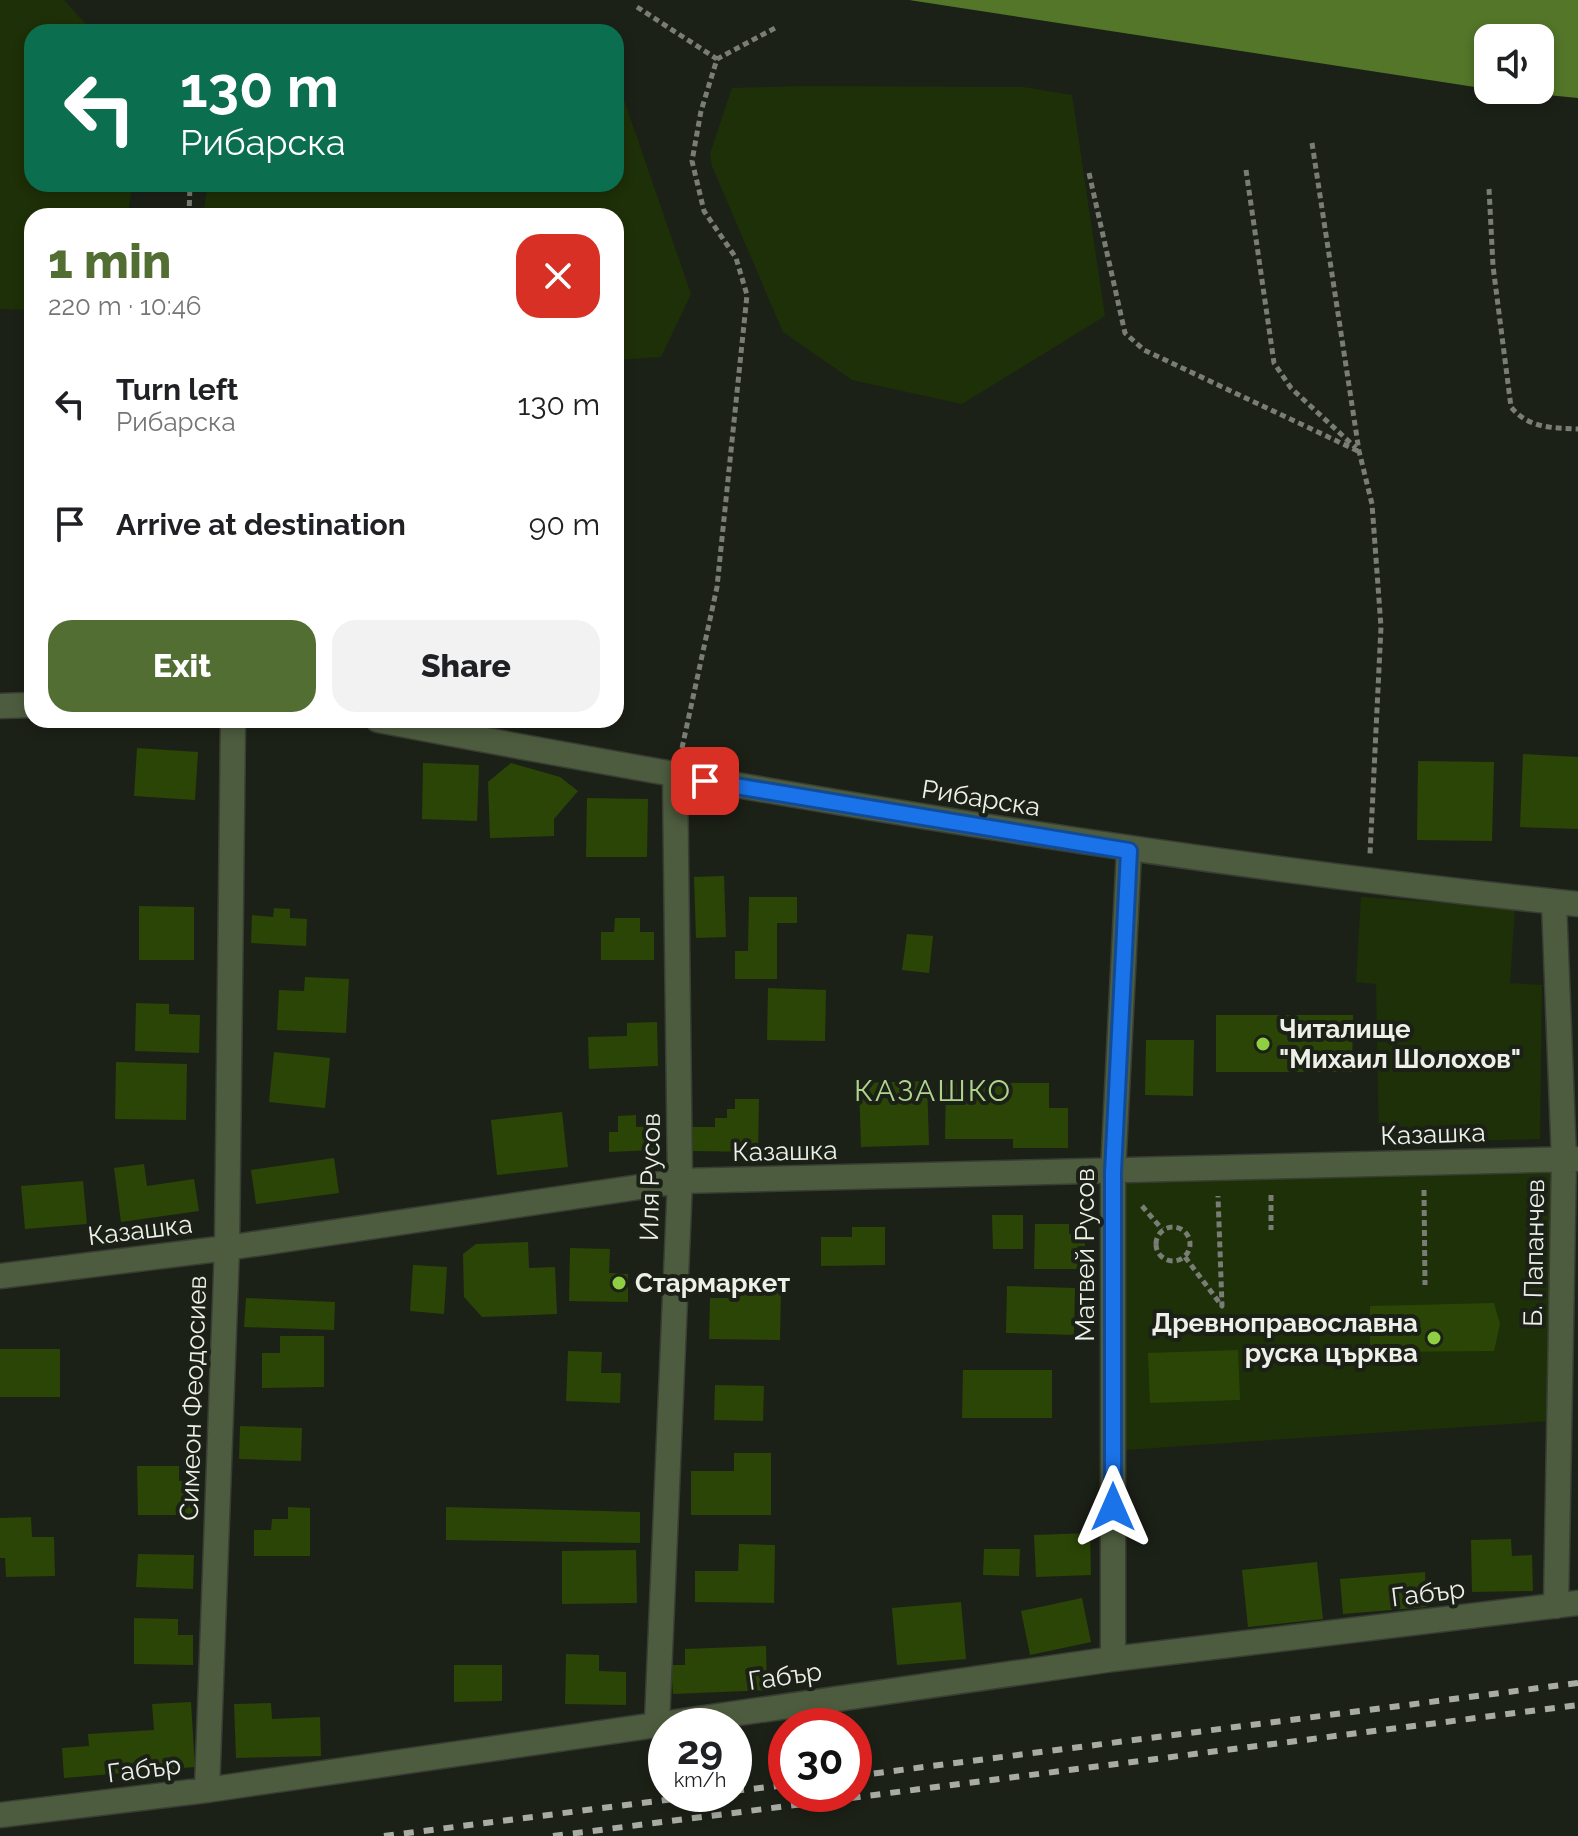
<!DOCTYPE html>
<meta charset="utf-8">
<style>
:root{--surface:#fff;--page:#f2f2f2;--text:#202124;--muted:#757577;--accent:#526e32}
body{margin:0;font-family:Raleway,sans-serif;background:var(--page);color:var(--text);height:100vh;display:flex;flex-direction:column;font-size:30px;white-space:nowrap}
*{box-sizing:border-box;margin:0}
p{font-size:26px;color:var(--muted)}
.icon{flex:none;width:44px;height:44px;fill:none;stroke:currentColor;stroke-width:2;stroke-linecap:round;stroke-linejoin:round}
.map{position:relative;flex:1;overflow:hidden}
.side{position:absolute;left:24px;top:208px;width:600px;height:520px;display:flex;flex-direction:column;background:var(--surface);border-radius:24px;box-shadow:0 4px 12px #0003}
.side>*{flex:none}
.banner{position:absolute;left:24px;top:24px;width:600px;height:168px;border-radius:24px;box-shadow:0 4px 12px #0003;background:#0b6e4f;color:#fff;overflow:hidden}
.controls{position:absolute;left:1474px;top:24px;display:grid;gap:16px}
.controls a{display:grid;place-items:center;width:80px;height:80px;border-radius:16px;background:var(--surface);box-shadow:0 4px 12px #0003;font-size:40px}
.speed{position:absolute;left:648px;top:1708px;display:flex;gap:16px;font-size:40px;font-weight:700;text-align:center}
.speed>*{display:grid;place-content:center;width:104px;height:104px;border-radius:50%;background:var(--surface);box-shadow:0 4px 12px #0003;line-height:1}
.speed small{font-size:20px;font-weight:400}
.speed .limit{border:12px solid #d22;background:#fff;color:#111}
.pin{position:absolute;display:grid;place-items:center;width:68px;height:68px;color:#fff;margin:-34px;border-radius:16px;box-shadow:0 4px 12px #0006}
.me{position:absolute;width:88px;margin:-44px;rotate:0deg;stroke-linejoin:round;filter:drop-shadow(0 0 6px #0008)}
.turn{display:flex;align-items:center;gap:28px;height:168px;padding:0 24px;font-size:36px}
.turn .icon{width:104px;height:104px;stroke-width:2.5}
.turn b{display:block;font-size:56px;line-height:68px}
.round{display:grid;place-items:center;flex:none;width:84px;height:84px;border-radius:24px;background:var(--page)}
.overview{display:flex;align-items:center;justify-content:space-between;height:136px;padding:0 24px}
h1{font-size:48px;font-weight:800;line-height:60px;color:var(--accent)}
.action{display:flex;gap:16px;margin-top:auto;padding:16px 24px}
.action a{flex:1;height:92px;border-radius:24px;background:var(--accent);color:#fff;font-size:32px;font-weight:800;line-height:92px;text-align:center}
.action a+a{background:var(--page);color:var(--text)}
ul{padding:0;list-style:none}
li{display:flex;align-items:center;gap:24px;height:120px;padding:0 24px}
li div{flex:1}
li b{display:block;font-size:30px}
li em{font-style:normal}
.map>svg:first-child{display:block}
.green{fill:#1e3007}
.water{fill:#537629}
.building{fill:#2b4506}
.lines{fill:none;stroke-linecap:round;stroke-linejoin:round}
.street-casing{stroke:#393e34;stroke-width:27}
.path{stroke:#797d75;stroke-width:5;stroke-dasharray:6 4;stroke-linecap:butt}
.street{stroke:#4d5c3e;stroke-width:24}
.rail{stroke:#a8aca4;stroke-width:6;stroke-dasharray:10 10;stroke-linecap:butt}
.route-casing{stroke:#114b97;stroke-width:20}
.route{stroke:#1a73e8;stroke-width:14}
.poi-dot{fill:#8fcd42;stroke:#1c2117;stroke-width:3}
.labels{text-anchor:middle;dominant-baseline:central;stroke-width:8;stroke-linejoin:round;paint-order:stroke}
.street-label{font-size:26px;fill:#ecf0e9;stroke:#1c2117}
.poi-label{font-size:26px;font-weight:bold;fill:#ecf0e9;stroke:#1c2117;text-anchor:start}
.quarter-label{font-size:30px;letter-spacing:2px;fill:#afd38d;stroke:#1c2117}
</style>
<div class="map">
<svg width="1578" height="1836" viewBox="0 0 1578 1836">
<rect width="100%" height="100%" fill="#1c2117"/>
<path class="green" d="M 0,0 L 64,0 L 93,32 L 32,32 L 32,184 L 132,184 L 128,216 L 32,216 L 32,310 L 0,309 Z
M 802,86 L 1023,87 L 1072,95 L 1105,316 L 962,404 L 852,380 L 783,332 L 712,166 L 710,154 L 732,88 Z
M 616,100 L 624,100 L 691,294 L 661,357 L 616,360 L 616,216 L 203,216 L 208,184 L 616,184 Z
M 1361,897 L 1515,908 L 1510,983 L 1542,985 L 1540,1139 L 1379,1143 L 1376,984 L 1356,982 Z
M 1557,1170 L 1550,1421 L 1124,1450 L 1122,1183 Z"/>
<path class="water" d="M 909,0 L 1578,0 L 1578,98 L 1496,90 L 1540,90 L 1540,38 L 1488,38 L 1488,89 Z"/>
<path class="building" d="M 137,748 L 198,752 L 195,800 L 134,796 Z
M 1523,754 L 1578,757 L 1578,829 L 1520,827 Z
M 1418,761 L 1494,762 L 1492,841 L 1417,840 Z
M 423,763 L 479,765 L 477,821 L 422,819 Z
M 511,763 L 560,777 L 578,791 L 554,819 L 554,836 L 490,838 L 488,782 Z
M 587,798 L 648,799 L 647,857 L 586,857 Z
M 724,876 L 726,937 L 696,938 L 694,877 Z
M 749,897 L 797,897 L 797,923 L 777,923 L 777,979 L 735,979 L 735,951 L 748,951 Z
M 139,906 L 194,907 L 194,960 L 139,960 Z
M 274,908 L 290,909 L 290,918 L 307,919 L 306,946 L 251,943 L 252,915 L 273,917 Z
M 615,918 L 640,918 L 640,932 L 654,932 L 654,960 L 601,960 L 601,932 L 614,932 Z
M 907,934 L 933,936 L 929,973 L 902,970 Z
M 305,977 L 349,979 L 346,1033 L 277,1030 L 279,990 L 304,991 Z
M 768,988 L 826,990 L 825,1041 L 767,1040 Z
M 136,1003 L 169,1004 L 169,1014 L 200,1015 L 199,1053 L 135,1051 Z
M 1216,1015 L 1353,1015 L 1352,1072 L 1216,1072 Z
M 657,1022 L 658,1066 L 589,1069 L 588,1037 L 627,1036 L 627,1023 Z
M 1146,1040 L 1194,1040 L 1193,1096 L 1145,1095 Z
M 274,1052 L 330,1058 L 325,1108 L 269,1102 Z
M 116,1062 L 187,1064 L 186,1120 L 115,1119 Z
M 927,1081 L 929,1145 L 861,1147 L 859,1083 Z
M 946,1083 L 1049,1083 L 1049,1108 L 1068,1108 L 1068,1148 L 1013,1148 L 1013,1139 L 945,1139 Z
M 735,1099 L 759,1099 L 758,1152 L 692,1151 L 692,1127 L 715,1127 L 715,1118 L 727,1118 L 727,1109 L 735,1109 Z
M 562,1112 L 568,1167 L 497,1175 L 491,1120 Z
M 636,1115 L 636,1127 L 653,1126 L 654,1150 L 609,1152 L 609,1132 L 618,1132 L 618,1116 Z
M 334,1158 L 339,1193 L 256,1204 L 251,1170 Z
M 144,1164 L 147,1186 L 194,1179 L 199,1211 L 121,1222 L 114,1168 Z
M 83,1181 L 87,1224 L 25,1229 L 21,1186 Z
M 992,1215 L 1023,1215 L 1023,1249 L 993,1249 Z
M 1035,1224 L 1069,1224 L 1069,1234 L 1085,1234 L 1085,1269 L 1034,1269 Z
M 852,1227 L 885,1227 L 885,1265 L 821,1266 L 821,1237 L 852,1237 Z
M 528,1242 L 529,1268 L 555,1267 L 557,1314 L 482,1317 L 464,1297 L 463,1254 L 476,1244 Z
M 570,1248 L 610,1249 L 609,1273 L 628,1274 L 628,1302 L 569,1301 Z
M 413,1265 L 447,1267 L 444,1314 L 410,1311 Z
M 1007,1286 L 1075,1288 L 1074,1335 L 1006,1333 Z
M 732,1289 L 781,1289 L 780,1340 L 709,1339 L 710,1298 L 732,1298 Z
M 246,1298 L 335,1302 L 334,1330 L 244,1327 Z
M 1494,1303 L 1500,1324 L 1494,1351 L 1370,1352 L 1370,1306 Z
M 280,1336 L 324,1336 L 324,1387 L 262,1388 L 262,1353 L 280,1353 Z
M 0,1349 L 60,1349 L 60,1397 L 0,1397 Z
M 1238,1350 L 1240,1400 L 1150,1403 L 1148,1353 Z
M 568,1351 L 602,1352 L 601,1373 L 621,1373 L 620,1403 L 566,1401 Z
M 963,1370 L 1052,1370 L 1052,1418 L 962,1418 Z
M 715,1385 L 764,1386 L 763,1421 L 714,1420 Z
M 240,1426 L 302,1428 L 301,1461 L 239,1459 Z
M 734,1453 L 771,1453 L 771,1515 L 691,1515 L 691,1471 L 734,1471 Z
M 137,1466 L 179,1466 L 179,1481 L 196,1481 L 196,1515 L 138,1515 Z
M 288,1507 L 310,1508 L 310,1556 L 254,1556 L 254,1530 L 271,1530 L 272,1519 L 288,1519 Z
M 446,1507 L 640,1512 L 640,1543 L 446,1540 Z
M 31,1517 L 32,1537 L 54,1537 L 55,1576 L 6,1577 L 5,1558 L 0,1558 L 0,1518 Z
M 1090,1533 L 1091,1575 L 1036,1577 L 1034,1535 Z
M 1511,1539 L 1512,1556 L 1532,1555 L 1533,1591 L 1472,1592 L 1471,1540 Z
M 739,1544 L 775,1545 L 774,1603 L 695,1602 L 695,1571 L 738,1571 Z
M 984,1549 L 1020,1549 L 1019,1576 L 983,1575 Z
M 636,1550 L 637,1603 L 562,1604 L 562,1551 Z
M 138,1554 L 194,1555 L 193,1589 L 136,1587 Z
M 1317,1562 L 1323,1619 L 1248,1627 L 1242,1570 Z
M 1425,1572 L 1427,1607 L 1343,1614 L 1340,1579 Z
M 1082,1598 L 1091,1642 L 1030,1655 L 1021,1611 Z
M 961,1602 L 966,1659 L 897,1665 L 892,1608 Z
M 134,1618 L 178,1619 L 178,1635 L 193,1635 L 193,1665 L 134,1664 Z
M 766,1646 L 767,1690 L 673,1694 L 671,1665 L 685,1665 L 685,1649 Z
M 566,1654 L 599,1655 L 599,1671 L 626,1672 L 626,1705 L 565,1704 Z
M 454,1665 L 502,1665 L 502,1701 L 454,1702 Z
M 191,1702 L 195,1767 L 64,1778 L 62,1748 L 89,1746 L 88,1734 L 154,1730 L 152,1704 Z
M 271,1703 L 272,1719 L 320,1717 L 321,1756 L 236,1758 L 234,1704 Z"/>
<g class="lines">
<g class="street-casing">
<path id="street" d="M 0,706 L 32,705
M 378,720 C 776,795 1175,863 1578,904
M 1554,902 L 1564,1159 L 1556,1606
M 0,1276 L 227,1248 L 680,1181 L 1578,1159
M 1113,1659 L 1113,1172 L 1129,851
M 657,1722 L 680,1181 L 675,776
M 207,1790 L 227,1248 L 233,720
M 0,1815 L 207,1790 L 1113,1659 L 1578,1603"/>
</g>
<path class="path" d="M 637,7 L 717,59
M 1312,143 L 1359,451 L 1372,504 L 1381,627 L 1370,854
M 1246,170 L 1274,363 L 1291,388 L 1356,448
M 1089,173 L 1125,333 L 1144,350 L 1358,451
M 1489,189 L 1493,266 L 1511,407 C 1528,428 1552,428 1578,429
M 189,216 L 190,184
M 682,748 L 717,587 L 747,295 L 736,258 L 704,211 L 692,161 L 701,111 L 717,59 L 777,27
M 1424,1190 L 1425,1285
M 1271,1195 L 1271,1230
M 1142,1206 L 1162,1229
M1156 1244a17 17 0 1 1 34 0a17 17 0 1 1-34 0Z
M 1185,1257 L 1222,1306 L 1218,1196"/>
<use href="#street" class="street"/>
<path class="rail" d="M 854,1776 L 1578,1683
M 734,1791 L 786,1785
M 384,1836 L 712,1794
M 553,1836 L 1578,1705"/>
</g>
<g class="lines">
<g class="route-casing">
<path id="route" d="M 705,781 L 1129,851 L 1113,1172 L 1113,1507"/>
</g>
<use href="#route" class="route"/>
</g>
<g class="poi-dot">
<circle cx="1263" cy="1044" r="8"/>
<circle cx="619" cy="1283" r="8"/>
<circle cx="1434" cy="1338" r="8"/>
</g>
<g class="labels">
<g class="street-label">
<text transform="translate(981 798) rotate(9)">Рибарска</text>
<text transform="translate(1433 1134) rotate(-2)">Казашка</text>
<text transform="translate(785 1151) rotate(-1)">Казашка</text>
<text transform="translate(650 1177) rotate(-89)">Иля Русов</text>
<text transform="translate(140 1230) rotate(-7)">Казашка</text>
<text transform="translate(1534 1253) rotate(-89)">Б. Папанчев</text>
<text transform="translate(1085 1255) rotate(-90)">Матвей Русов</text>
<text transform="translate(193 1398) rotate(-88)">Симеон Феодосиев</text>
<text transform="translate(1428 1593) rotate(-7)">Габър</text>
<text transform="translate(785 1676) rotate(-8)">Габър</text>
<text transform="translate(144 1769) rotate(-7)">Габър</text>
</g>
<g class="poi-label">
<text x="1279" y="1029">Читалище<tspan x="1279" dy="30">"Михаил Шолохов"</tspan></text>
<text x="635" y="1283">Стармаркет</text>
<text x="1418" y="1323" text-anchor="end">Древноправославна<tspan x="1418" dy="30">руска църква</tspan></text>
</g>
<g class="quarter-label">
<text x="933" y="1090">КАЗАШКО</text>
</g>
</g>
</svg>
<div class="controls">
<a><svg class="icon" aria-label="sound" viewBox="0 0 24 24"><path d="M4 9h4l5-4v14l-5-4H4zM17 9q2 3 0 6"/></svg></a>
</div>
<div class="speed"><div>29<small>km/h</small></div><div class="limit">30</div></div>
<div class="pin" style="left:705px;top:781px;background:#d93025"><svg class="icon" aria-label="arrive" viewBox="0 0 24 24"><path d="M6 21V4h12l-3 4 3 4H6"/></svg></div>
<svg class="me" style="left:1113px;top:1507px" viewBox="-20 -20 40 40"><path d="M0-17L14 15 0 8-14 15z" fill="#1a73e8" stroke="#fff" stroke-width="4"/></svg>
<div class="banner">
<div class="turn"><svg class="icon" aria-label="left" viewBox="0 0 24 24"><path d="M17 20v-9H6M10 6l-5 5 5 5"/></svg><div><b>130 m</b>Рибарска</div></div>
</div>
<section class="side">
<div class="overview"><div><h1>1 min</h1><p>220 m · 10:46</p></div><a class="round" style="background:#d93025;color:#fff"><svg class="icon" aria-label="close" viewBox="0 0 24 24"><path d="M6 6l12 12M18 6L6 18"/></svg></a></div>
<ul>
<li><svg class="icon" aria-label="left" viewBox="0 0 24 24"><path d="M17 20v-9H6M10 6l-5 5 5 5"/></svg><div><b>Turn left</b><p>Рибарска</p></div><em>130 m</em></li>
<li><svg class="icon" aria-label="arrive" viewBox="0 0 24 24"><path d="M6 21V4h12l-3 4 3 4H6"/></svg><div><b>Arrive at destination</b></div><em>90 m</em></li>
</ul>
<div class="action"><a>Exit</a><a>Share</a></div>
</section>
</div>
